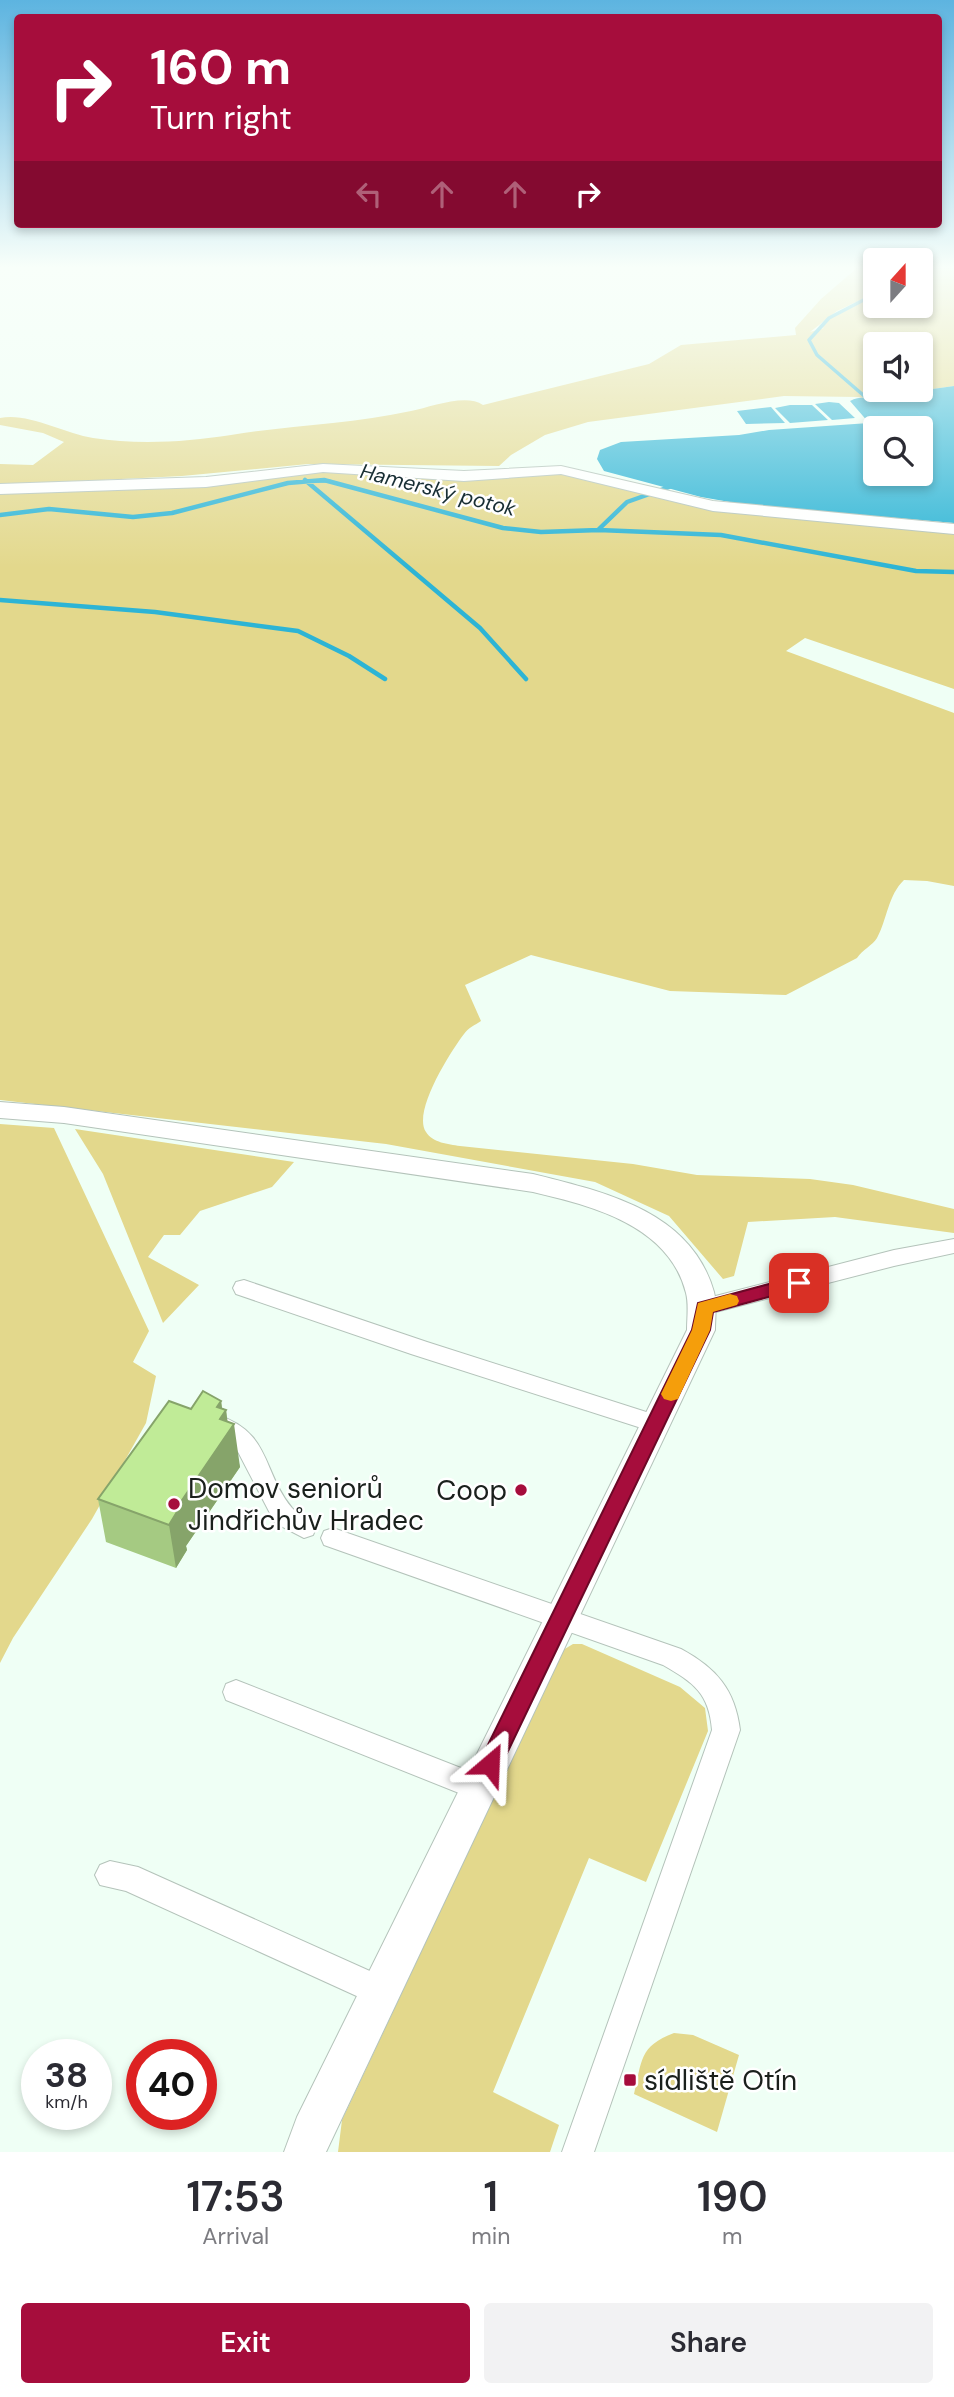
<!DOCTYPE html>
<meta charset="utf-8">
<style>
:root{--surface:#fff;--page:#f2f2f3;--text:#2b2b33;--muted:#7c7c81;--accent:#a60d3c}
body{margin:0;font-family:"DM Sans",sans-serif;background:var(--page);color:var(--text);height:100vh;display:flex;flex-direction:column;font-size:26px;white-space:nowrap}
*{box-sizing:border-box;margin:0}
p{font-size:23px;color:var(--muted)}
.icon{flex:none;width:38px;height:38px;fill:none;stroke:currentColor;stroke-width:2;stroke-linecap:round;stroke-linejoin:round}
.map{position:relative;height:2152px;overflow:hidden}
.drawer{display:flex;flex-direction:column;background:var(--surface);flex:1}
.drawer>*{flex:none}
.guide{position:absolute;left:14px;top:14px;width:928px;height:214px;border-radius:7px;box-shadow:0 4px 10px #0003;background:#a60d3c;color:#fff;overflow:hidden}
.needle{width:46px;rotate:21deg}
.controls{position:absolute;left:863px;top:248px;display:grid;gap:14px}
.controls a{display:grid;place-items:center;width:70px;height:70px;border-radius:7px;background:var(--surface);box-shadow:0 4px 10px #0003;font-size:35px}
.speed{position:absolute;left:21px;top:2039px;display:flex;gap:14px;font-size:35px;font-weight:700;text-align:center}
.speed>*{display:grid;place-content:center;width:91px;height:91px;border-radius:50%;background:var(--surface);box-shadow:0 4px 10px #0003;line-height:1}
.speed small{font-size:18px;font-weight:400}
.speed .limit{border:10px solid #d22;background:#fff;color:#111}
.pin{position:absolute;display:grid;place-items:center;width:60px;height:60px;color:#fff;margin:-30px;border-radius:14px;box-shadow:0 4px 10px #0006}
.me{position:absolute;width:77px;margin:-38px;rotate:26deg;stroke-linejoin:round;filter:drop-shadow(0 0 5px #0008)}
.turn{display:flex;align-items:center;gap:24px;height:147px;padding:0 21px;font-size:32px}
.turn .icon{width:91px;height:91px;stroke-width:2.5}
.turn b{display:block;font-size:49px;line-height:60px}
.lanes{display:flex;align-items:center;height:66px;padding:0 21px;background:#0003;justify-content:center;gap:35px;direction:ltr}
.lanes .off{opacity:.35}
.eta{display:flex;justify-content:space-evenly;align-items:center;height:119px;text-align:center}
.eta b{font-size:42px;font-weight:600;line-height:49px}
.action{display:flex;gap:14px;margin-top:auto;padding:14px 21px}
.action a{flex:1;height:80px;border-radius:7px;background:var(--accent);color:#fff;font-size:28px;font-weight:600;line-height:80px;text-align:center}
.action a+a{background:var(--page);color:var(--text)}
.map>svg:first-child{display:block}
.green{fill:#e3d88c;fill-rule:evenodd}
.water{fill:#2db4d5;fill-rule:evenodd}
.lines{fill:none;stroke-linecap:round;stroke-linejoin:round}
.stream-far1{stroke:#2db4d5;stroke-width:3.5}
.stream{stroke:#2db4d5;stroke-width:4.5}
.minor-casing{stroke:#b4c3ba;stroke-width:2}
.tertiary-casing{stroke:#b4c3ba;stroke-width:2}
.minor{fill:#fff;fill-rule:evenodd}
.tertiary{fill:#fff;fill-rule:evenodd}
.wall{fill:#a5ca82}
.shaded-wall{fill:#86a46a}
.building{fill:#c0eb97;stroke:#86a46a;stroke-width:2}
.route{fill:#a60d3c;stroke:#6c0827;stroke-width:2}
.slow{fill:#f59e0b}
.poi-dot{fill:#a60d3c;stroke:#fff;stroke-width:2.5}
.labels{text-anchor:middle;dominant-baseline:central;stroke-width:5;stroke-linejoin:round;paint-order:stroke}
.far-water-label{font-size:21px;font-style:italic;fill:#182e34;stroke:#fff}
.near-poi-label{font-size:28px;fill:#1a201c;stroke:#fff;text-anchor:start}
</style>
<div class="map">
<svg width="954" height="2152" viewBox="0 0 954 2152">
<rect width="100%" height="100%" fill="#effff5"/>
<path class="green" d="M 858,267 L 875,267 L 875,293 L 837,311 L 810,332 L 824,328 L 819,326 L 837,313 L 875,295 L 875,306 L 920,306 L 921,274 L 936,267 L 954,267 L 954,386 L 912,392 L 915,400 L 900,404 L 858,397 L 784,396 L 588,422 L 545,435 L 511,455 L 499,466 L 308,464 L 182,476 L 0,485 L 0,464 L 33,465 L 64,442 L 43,433 L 0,425 L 0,418 C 27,412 64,433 93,438 C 138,445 186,442 231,435 C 291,425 352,424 411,411 C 431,407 466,393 483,405 L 649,364 L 681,345 L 796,335 L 795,328 L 821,299 ZM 875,345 L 920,345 L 920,390 L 875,390 Z
M 345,471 L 538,473 L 589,477 L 704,505 L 954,534 L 954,689 L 805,638 L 786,651 L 954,713 L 954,886 L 927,881 L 904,880 C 888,895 887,920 877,938 C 873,945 862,950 857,958 L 786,995 L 670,991 L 531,955 L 465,985 L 481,1021 C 475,1025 468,1028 464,1034 C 451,1051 412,1112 426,1132 C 433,1143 448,1144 460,1146 L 633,1164 L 697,1175 L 810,1179 L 853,1185 L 954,1209 L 954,1233 L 835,1217 L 748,1222 L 734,1276 L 723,1279 L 669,1216 L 595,1182 L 386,1144 L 0,1100 L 0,492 Z
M 0,1124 L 54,1128 L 149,1331 L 133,1362 L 156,1376 L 146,1423 L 92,1519 L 13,1638 L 0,1663 Z
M 75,1129 L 294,1162 L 272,1187 L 200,1211 L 180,1235 L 164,1235 L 148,1257 L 199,1285 L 163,1323 L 103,1174 Z
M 573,1644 L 582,1644 L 680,1687 L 705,1708 L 708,1731 L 646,1882 L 589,1858 L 493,2092 L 559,2125 L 550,2152 L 338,2152 L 342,2120 L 563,1650 Z
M 674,2033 L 693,2035 L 739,2055 L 717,2132 L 634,2094 C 642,2061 639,2046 674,2033 Z"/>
<path class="water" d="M 954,386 L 954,523 L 747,505 L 701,497 L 604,471 L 597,459 L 600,450 L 621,442 L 739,435 L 769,430 L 869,423 L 850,401 C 869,391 892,407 914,400 L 911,392 ZM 875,429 L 920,429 L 920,474 L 875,474 Z
M 829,402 L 839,403 L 855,418 L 832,420 L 815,404 Z
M 790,405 L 812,405 L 828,420 L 790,423 L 775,408 Z
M 771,407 L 785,423 L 746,424 L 737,411 Z"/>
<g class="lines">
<path class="stream-far1" d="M 920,273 L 933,267
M 870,401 L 817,355 L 809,340 L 829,318 L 875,294
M 309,481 L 329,481"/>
<path class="stream" d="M 305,480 L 480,628 L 526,679
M 0,515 L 49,509 L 133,517 L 172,513 L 288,483 L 324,480 L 503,528 L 541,532 L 599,530 L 721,535 L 916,571 L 954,572
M 599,529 L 627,502 L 672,486
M 0,600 L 155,612 L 298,631 L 349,656 L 385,679"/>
<g class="minor-casing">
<path id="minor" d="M 954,1239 L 954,1253 L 894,1266 L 704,1315 L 696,1313 L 693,1307 L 696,1301 L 704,1299 L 894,1250 Z
M 244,1280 L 427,1342 L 665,1418 L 669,1424 L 665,1430 L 657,1433 L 411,1354 L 236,1294 L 233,1288 L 236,1282 Z
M 215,1414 C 272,1432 261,1470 292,1508 C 299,1516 311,1517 316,1528 L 313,1535 L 304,1538 L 275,1523 L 235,1446 L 207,1429 L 203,1423 L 207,1417 Z
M 333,1528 L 681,1649 C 716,1668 735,1689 740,1730 L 594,2152 L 562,2152 L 712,1730 C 709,1693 694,1683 663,1665 L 324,1545 L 321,1538 L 324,1531 Z
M 236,1680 L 489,1779 L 493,1788 L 489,1797 L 479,1801 L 226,1700 L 223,1692 L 226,1684 Z
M 110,1861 L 138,1867 L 372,1972 L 376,1983 L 372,1994 L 361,1998 L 126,1891 L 100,1885 L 95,1875 L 100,1865 Z"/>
</g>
<g class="tertiary-casing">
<path id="tertiary" d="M 323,464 L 464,471 L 561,466 L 713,501 L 954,524 L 954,534 L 713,511 L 561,474 L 464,481 L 323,472 L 206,487 L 0,494 L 0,484 L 206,477 Z
M 0,1102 L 64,1107 L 533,1174 C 605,1192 691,1211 714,1292 C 717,1304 715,1318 715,1330 L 326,2152 L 284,2152 L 297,2117 L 687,1330 C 687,1318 689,1304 686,1293 C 669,1225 592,1206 533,1192 L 64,1123 L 0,1118 Z"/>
</g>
<use href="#minor" class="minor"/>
<use href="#tertiary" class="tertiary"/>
</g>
<path class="wall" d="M 221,1401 L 222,1409 L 226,1410 L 227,1421 L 240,1467 L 186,1546 L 187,1550 L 176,1568 L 106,1542 L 98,1499 L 191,1409 Z"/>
<path class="shaded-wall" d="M 221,1401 L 223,1415 L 226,1410 L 229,1432 L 234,1424 L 240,1467 L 186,1546 L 187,1550 L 176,1568 L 169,1525 L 178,1506 L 217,1407 Z"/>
<path class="building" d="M 203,1391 L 221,1401 L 217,1407 L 226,1410 L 220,1419 L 234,1424 L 178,1506 L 180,1507 L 169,1525 L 98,1499 L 169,1401 L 191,1409 Z"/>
<linearGradient id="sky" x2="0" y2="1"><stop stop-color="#5db4e0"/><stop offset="0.47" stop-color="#f8fffa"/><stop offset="1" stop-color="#f8fffa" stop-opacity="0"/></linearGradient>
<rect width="954" height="568" fill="url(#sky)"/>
<path class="route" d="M 799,1276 L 805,1278 L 808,1283 L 805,1287 L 713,1312 L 710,1330 L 498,1772 L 490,1775 L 482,1772 L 479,1764 L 482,1757 L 692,1330 L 698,1303 Z"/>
<path class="slow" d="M 730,1294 L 737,1296 L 739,1301 L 737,1305 L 713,1312 L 710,1330 L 678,1399 L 671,1401 L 664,1399 L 661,1394 L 692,1330 L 698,1303 Z"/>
<g class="poi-dot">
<circle cx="521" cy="1490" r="7"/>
<circle cx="174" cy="1504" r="7"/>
<rect x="623" y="2073" width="14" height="14" rx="3.5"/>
</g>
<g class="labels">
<g class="far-water-label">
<text transform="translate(438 490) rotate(14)">Hamerský potok</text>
</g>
<g class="near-poi-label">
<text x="188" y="1488">Domov seniorů<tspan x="188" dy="32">Jindřichův Hradec</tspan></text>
<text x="507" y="1490" text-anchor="end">Coop</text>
<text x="644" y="2080">sídliště Otín</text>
</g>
</g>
</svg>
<div class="controls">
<a><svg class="needle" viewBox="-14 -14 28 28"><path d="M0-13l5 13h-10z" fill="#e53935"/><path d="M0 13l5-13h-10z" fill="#7c7c81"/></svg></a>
<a><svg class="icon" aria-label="sound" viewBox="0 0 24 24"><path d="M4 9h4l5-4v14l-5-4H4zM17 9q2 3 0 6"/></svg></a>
<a><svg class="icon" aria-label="search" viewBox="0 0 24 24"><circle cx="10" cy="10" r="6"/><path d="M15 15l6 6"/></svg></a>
</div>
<div class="speed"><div>38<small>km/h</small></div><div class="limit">40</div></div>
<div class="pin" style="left:799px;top:1283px;background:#d93025"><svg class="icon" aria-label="arrive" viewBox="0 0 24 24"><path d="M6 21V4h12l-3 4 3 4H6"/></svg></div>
<svg class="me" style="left:490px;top:1764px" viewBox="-20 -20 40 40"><path d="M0-17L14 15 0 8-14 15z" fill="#a60d3c" stroke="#fff" stroke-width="4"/></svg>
<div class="guide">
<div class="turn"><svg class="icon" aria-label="right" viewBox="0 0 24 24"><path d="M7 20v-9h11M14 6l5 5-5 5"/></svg><div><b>160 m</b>Turn right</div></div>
<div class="lanes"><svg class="icon off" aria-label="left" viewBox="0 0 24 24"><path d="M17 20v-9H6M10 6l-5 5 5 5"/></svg><svg class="icon off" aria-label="ahead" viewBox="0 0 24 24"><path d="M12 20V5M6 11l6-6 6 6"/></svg><svg class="icon off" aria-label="ahead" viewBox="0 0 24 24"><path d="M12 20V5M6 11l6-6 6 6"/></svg><svg class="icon" aria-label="right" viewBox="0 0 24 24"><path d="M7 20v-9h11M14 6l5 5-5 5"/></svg></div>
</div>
</div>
<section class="drawer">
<div class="eta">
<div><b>17:53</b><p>Arrival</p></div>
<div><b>1</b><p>min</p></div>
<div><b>190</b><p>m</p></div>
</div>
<div class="action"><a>Exit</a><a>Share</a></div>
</section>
